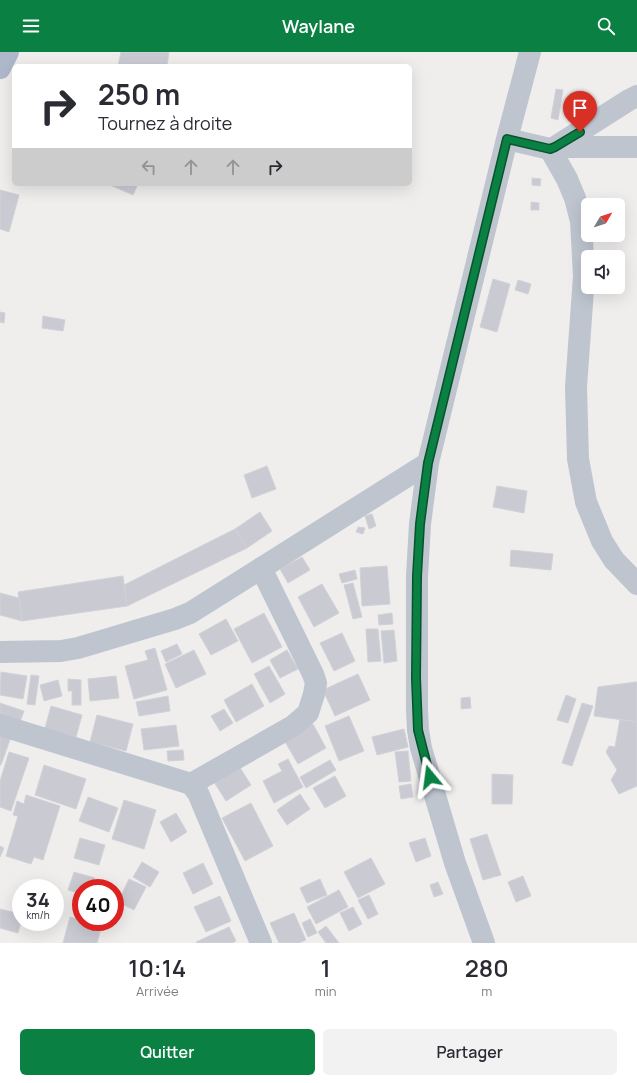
<!DOCTYPE html>
<html lang="fr">
<meta charset="utf-8">
<style>
:root{--surface:#fff;--page:#f2f2f3;--text:#2b2b33;--muted:#7c7c81;--accent:#0b8043}
body{margin:0;font-family:Manrope,sans-serif;background:var(--page);color:var(--text);height:100vh;display:flex;flex-direction:column;font-size:15px;white-space:nowrap}
*{box-sizing:border-box;margin:0}
p{font-size:13px;color:var(--muted)}
.icon{flex:none;width:22px;height:22px;fill:none;stroke:currentColor;stroke-width:2;stroke-linecap:round;stroke-linejoin:round}
.map{position:relative;height:891px;overflow:hidden}
.panel{display:flex;flex-direction:column;background:var(--surface);flex:1}
.panel>*{flex:none}
.guide{position:absolute;left:12px;top:12px;width:400px;height:122px;border-radius:6px;box-shadow:0 4px 16px #0002;background:#fff;color:var(--text);overflow:hidden}
.needle{width:26px;rotate:51deg}
.tools{position:absolute;left:581px;top:146px;display:grid;gap:8px}
.tools a{display:grid;place-items:center;width:44px;height:44px;border-radius:6px;background:var(--surface);box-shadow:0 4px 16px #0002;font-size:20px}
.speed{position:absolute;left:12px;top:827px;display:flex;gap:8px;font-size:20px;font-weight:700;text-align:center}
.speed>*{display:grid;place-content:center;width:52px;height:52px;border-radius:50%;background:var(--surface);box-shadow:0 4px 16px #0002;line-height:1}
.speed small{font-size:10px;font-weight:400}
.speed .limit{border:6px solid #d22;background:#fff;color:#111}
.pin{position:absolute;display:grid;place-items:center;width:34px;height:34px;color:#fff;margin:-41px -17px;border-radius:50% 50% 50% 0;rotate:-45deg;box-shadow:0 0 4px #0007}
.pin .icon{rotate:45deg}
.me{position:absolute;width:44px;margin:-22px;rotate:344deg;stroke-linejoin:round;filter:drop-shadow(0 0 3px #0008)}
.turn{display:flex;align-items:center;gap:14px;height:84px;padding:0 20px;font-size:18px}
.turn .icon{width:52px;height:52px;stroke-width:2.5}
.turn b{display:block;font-size:28px;line-height:34px}
.lanes{display:flex;align-items:center;height:38px;padding:0 20px;background:#0003;justify-content:center;gap:20px;direction:ltr}
.lanes .off{opacity:.35}
.eta{display:flex;justify-content:space-evenly;align-items:center;height:68px;text-align:center}
.eta b{font-size:24px;font-weight:600;line-height:28px}
.button{display:flex;gap:8px;margin-top:auto;padding:8px 20px}
.button a{flex:1;height:46px;border-radius:6px;background:var(--accent);color:#fff;font-size:16px;font-weight:600;line-height:46px;text-align:center}
.button a+a{background:var(--page);color:var(--text)}
header{display:flex;justify-content:space-between;align-items:center;height:52px;padding:0 20px;background:var(--accent);color:#fff;font-size:18px;font-weight:600}
.map>svg:first-child{display:block}
.building{fill:#cacbd2;stroke:#d1d2d8}
.lines{fill:none;stroke-linecap:round;stroke-linejoin:round}
.minor{stroke:#bec5cf;stroke-width:22}
.major{stroke:#aeb8cb;stroke-width:22}
.route-casing{stroke:#07532c;stroke-width:10}
.route{stroke:#0b8043;stroke-width:7}
</style>
<header><svg class="icon" aria-label="menu" viewBox="0 0 24 24"><path d="M4 6h16M4 12h16M4 18h16"/></svg>Waylane<svg class="icon" aria-label="search" viewBox="0 0 24 24"><circle cx="10" cy="10" r="6"/><path d="M15 15l6 6"/></svg></header>
<div class="map">
<svg width="637" height="891" viewBox="0 0 637 891">
<rect width="100%" height="100%" fill="#f0eded"/>
<path class="building" d="M 121,0 L 169,0 L 167,14 L 118,14 Z
M 556,37 L 563,38 L 558,68 L 551,66 Z
M 532,126 L 541,127 L 540,134 L 532,133 Z
M 108,132 L 138,132 L 133,143 Z
M 0,138 L 19,143 L 9,180 L 0,177 Z
M 531,150 L 539,151 L 539,158 L 531,158 Z
M 493,227 L 510,232 L 497,280 L 480,275 Z
M 518,228 L 531,232 L 528,242 L 515,238 Z
M 0,260 L 5,261 L 4,271 L 0,270 Z
M 43,264 L 65,268 L 63,279 L 42,276 Z
M 267,414 L 276,437 L 252,446 L 244,423 Z
M 497,434 L 527,439 L 524,461 L 493,455 Z
M 260,460 L 272,479 L 247,496 L 235,477 Z
M 372,462 L 376,474 L 369,477 L 365,464 Z
M 358,475 L 365,476 L 363,482 L 356,480 Z
M 235,477 L 247,496 L 127,554 L 124,533 Z
M 511,498 L 553,502 L 551,518 L 510,514 Z
M 302,505 L 310,518 L 288,531 L 280,517 Z
M 387,514 L 390,552 L 362,554 L 360,516 Z
M 355,518 L 357,527 L 342,531 L 339,522 Z
M 123,524 L 127,554 L 22,569 L 18,540 Z
M 353,531 L 362,565 L 353,567 L 344,533 Z
M 322,532 L 339,561 L 314,575 L 298,545 Z
M 0,541 L 19,546 L 22,569 L 0,563 Z
M 264,561 L 282,595 L 252,611 L 234,577 Z
M 392,561 L 393,572 L 379,573 L 378,563 Z
M 226,567 L 238,589 L 211,603 L 199,582 Z
M 366,577 L 378,577 L 381,609 L 368,610 Z
M 394,578 L 397,609 L 384,611 L 381,579 Z
M 342,581 L 355,609 L 334,619 L 320,591 Z
M 177,592 L 182,602 L 166,610 L 161,599 Z
M 155,596 L 167,638 L 134,647 L 125,614 L 148,608 L 145,599 Z
M 194,598 L 206,622 L 176,636 L 165,612 Z
M 287,598 L 298,617 L 280,626 L 270,608 Z
M 269,614 L 285,642 L 270,651 L 254,622 Z
M 1,620 L 27,624 L 23,647 L 0,643 Z
M 358,622 L 370,648 L 335,664 L 323,638 Z
M 31,623 L 39,624 L 35,653 L 27,652 Z
M 116,624 L 119,646 L 90,649 L 88,627 Z
M 68,627 L 81,628 L 81,653 L 72,653 L 72,639 L 68,639 Z
M 58,628 L 62,644 L 44,649 L 40,633 Z
M 636,630 L 637,630 L 637,670 L 594,664 L 598,635 Z
M 252,632 L 264,654 L 236,670 L 224,648 Z
M 566,643 L 576,647 L 568,671 L 557,668 Z
M 168,644 L 170,659 L 139,664 L 136,650 Z
M 470,645 L 471,656 L 461,657 L 461,646 Z
M 0,651 L 24,659 L 20,670 L 0,663 Z
M 582,651 L 593,654 L 572,714 L 562,711 Z
M 51,654 L 82,663 L 76,685 L 45,676 Z
M 224,657 L 233,671 L 220,679 L 211,664 Z
M 97,663 L 133,672 L 126,699 L 90,690 Z
M 349,664 L 364,699 L 339,709 L 325,674 Z
M 620,667 L 637,670 L 637,734 L 619,742 L 611,728 L 617,718 L 606,700 L 609,694 L 615,695 Z
M 313,672 L 326,696 L 298,712 L 284,688 Z
M 176,673 L 179,694 L 144,698 L 141,677 Z
M 404,677 L 408,695 L 377,703 L 372,685 Z
M 0,681 L 11,685 L 1,713 L 0,713 Z
M 183,698 L 184,708 L 168,709 L 167,699 Z
M 408,699 L 411,729 L 399,730 L 395,700 Z
M 9,700 L 29,706 L 11,759 L 0,755 L 0,729 Z
M 288,707 L 303,735 L 274,751 L 263,729 L 282,719 L 278,712 Z
M 330,708 L 336,718 L 306,736 L 300,725 Z
M 44,713 L 86,727 L 76,757 L 35,743 Z
M 239,714 L 251,733 L 226,749 L 214,730 Z
M 492,722 L 513,723 L 512,752 L 492,752 Z
M 335,724 L 346,744 L 325,756 L 313,736 Z
M 411,732 L 413,745 L 401,747 L 399,734 Z
M 300,742 L 310,757 L 287,773 L 277,758 Z
M 26,743 L 60,754 L 43,808 L 34,805 L 31,812 L 6,804 L 18,764 L 13,763 L 17,749 L 24,752 Z
M 88,745 L 118,756 L 109,780 L 79,769 Z
M 124,748 L 156,758 L 144,797 L 112,787 Z
M 251,751 L 273,794 L 245,809 L 222,766 Z
M 176,761 L 187,780 L 171,790 L 160,770 Z
M 487,782 L 501,823 L 483,828 L 470,787 Z
M 80,786 L 105,793 L 99,813 L 74,806 Z
M 425,786 L 431,804 L 416,810 L 409,791 Z
M 0,794 L 4,796 L 0,805 Z
M 371,806 L 385,832 L 358,846 L 344,820 Z
M 142,810 L 159,820 L 150,835 L 133,825 Z
M 203,811 L 213,832 L 193,842 L 183,821 Z
M 74,820 L 95,826 L 92,836 L 81,836 L 81,842 L 68,838 Z
M 523,824 L 531,844 L 516,850 L 508,830 Z
M 129,827 L 146,835 L 134,858 L 118,850 Z
M 320,827 L 327,843 L 307,851 L 300,836 Z
M 438,830 L 443,842 L 434,845 L 430,833 Z
M 339,838 L 348,855 L 316,872 L 307,855 Z
M 369,843 L 378,862 L 368,867 L 358,848 Z
M 220,844 L 231,869 L 206,880 L 194,855 Z
M 353,855 L 362,872 L 349,879 L 340,861 Z
M 0,857 L 21,862 L 21,870 L 18,881 L 0,876 Z
M 294,861 L 306,888 L 299,891 L 279,891 L 270,871 Z
M 70,865 L 81,868 L 81,870 L 89,870 L 102,873 L 97,891 L 63,891 Z
M 310,867 L 317,881 L 308,885 L 302,871 Z
M 326,874 L 339,891 L 326,891 L 318,880 Z
M 229,875 L 236,889 L 232,891 L 197,891 L 196,890 Z"/>
<g class="lines">
<path class="minor" d="M 507,87 L 550,97 L 555,95 L 629,48 L 637,44
M 555,95 L 637,95
M 550,97 L 567,127 L 575,146 L 581,169 L 584,224 L 576,335 L 578,407 L 586,450 L 602,489 L 614,508 L 637,532
M 0,600 L 61,599 L 78,596 L 175,567 L 190,561 L 428,411
M 0,673 L 191,732 L 198,741 L 261,891
M 191,732 L 293,674 L 308,661 L 314,642 L 316,631 L 313,622 L 261,516
M 484,891 L 455,811 L 421,696 L 418,678 L 417,658 L 417,524 L 420,472 L 428,411 L 507,87 L 530,0"/>
<path class="major" d="M 0,16 L 8,0"/>
</g>
<g class="lines">
<g class="route-casing">
<path id="route" d="M 430,725 L 418,678 L 416,626 L 417,524 L 420,472 L 428,411 L 507,87 L 550,97 L 555,95 L 580,80"/>
</g>
<use href="#route" class="route"/>
</g>
</svg>
<div class="tools">
<a><svg class="needle" viewBox="-14 -14 28 28"><path d="M0-13l5 13h-10z" fill="#e53935"/><path d="M0 13l5-13h-10z" fill="#7c7c81"/></svg></a>
<a><svg class="icon" aria-label="sound" viewBox="0 0 24 24"><path d="M4 9h4l5-4v14l-5-4H4zM17 9q2 3 0 6"/></svg></a>
</div>
<div class="speed"><div>34<small>km/h</small></div><div class="limit">40</div></div>
<div class="pin" style="left:580px;top:80px;background:#d93025"><svg class="icon" aria-label="arrive" viewBox="0 0 24 24"><path d="M6 21V4h12l-3 4 3 4H6"/></svg></div>
<svg class="me" style="left:430px;top:725px" viewBox="-20 -20 40 40"><path d="M0-17L14 15 0 8-14 15z" fill="#0b8043" stroke="#fff" stroke-width="4"/></svg>
<div class="guide">
<div class="turn"><svg class="icon" aria-label="right" viewBox="0 0 24 24"><path d="M7 20v-9h11M14 6l5 5-5 5"/></svg><div><b>250 m</b>Tournez à droite</div></div>
<div class="lanes"><svg class="icon off" aria-label="left" viewBox="0 0 24 24"><path d="M17 20v-9H6M10 6l-5 5 5 5"/></svg><svg class="icon off" aria-label="ahead" viewBox="0 0 24 24"><path d="M12 20V5M6 11l6-6 6 6"/></svg><svg class="icon off" aria-label="ahead" viewBox="0 0 24 24"><path d="M12 20V5M6 11l6-6 6 6"/></svg><svg class="icon" aria-label="right" viewBox="0 0 24 24"><path d="M7 20v-9h11M14 6l5 5-5 5"/></svg></div>
</div>
</div>
<section class="panel">
<div class="eta">
<div><b>10:14</b><p>Arrivée</p></div>
<div><b>1</b><p>min</p></div>
<div><b>280</b><p>m</p></div>
</div>
<div class="button"><a>Quitter</a><a>Partager</a></div>
</section>
